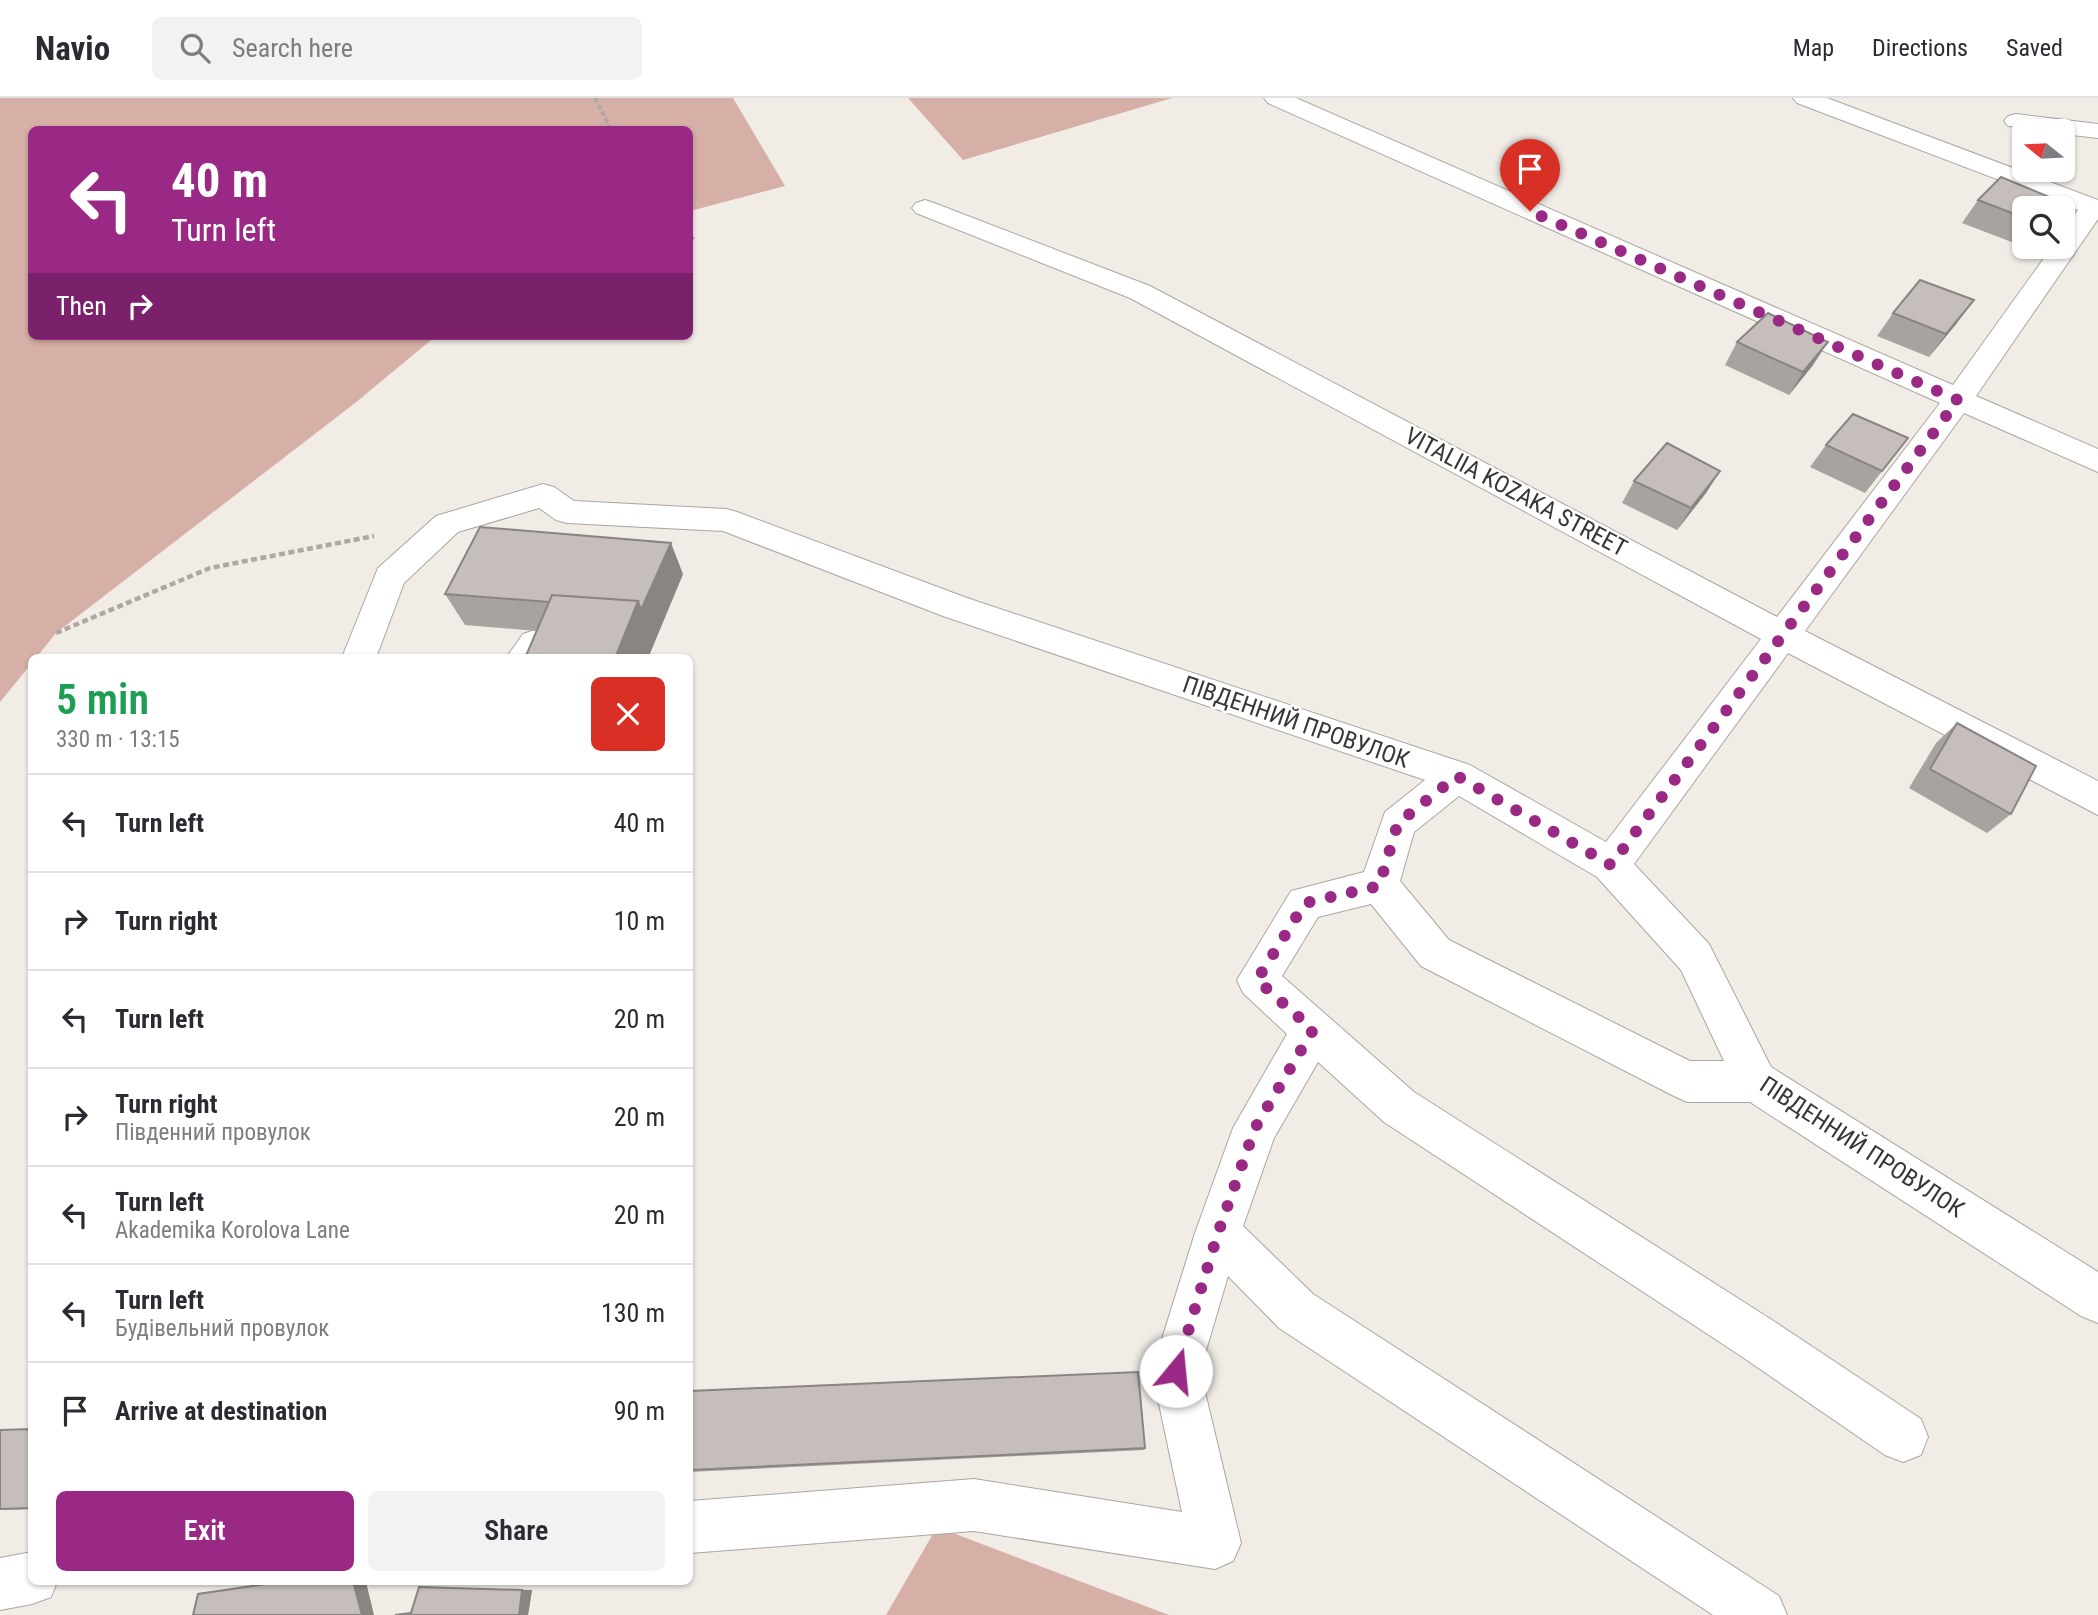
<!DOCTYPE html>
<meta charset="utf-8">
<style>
:root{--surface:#fff;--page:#f2f2f3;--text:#2b2b33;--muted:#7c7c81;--line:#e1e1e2;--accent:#9a2885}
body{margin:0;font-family:"Roboto Condensed",sans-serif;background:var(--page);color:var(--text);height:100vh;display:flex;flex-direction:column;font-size:26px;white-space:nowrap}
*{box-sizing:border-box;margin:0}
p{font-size:23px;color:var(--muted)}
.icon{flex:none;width:38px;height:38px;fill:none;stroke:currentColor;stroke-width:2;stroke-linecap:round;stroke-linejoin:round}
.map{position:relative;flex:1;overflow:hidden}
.drawer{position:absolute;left:28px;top:556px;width:665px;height:931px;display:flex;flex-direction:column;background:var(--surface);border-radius:10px;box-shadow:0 2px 5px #0004}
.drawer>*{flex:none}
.hud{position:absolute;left:28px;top:28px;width:665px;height:214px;border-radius:10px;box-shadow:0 2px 5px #0004;background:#9a2885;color:#fff;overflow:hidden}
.needle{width:46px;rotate:288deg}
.controls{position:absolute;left:2012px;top:21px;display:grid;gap:14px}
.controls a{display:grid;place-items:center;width:63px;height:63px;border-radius:10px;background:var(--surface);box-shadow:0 2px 5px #0004;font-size:35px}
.pin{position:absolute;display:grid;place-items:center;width:60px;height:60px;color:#fff;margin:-72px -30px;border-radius:50% 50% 50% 0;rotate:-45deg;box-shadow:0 0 7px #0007}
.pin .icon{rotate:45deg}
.me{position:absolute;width:77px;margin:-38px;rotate:17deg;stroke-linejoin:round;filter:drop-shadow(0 0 5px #0008)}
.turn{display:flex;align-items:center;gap:24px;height:147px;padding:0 28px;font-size:32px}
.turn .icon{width:91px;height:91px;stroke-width:2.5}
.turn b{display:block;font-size:49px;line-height:60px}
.then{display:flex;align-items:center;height:66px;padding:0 28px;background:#0003;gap:14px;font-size:26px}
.round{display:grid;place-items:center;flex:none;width:74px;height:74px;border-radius:10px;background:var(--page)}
.head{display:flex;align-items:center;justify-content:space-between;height:119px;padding:0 28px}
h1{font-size:42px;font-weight:600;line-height:52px;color:#1e9e55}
.action{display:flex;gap:14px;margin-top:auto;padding:14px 28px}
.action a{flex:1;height:80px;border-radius:10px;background:var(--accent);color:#fff;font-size:28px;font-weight:600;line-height:80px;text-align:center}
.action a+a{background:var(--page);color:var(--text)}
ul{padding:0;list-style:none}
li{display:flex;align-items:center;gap:21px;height:98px;padding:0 28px;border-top:2px solid var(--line)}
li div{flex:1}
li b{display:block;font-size:26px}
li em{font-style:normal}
header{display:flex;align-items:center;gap:42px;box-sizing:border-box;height:98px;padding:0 35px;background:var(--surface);border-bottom:2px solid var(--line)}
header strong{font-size:33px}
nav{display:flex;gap:38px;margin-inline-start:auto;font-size:24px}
.search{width:490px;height:63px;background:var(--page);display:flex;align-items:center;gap:18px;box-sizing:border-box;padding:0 24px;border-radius:10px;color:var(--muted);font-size:26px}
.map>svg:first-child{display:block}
.green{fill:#d6afa6}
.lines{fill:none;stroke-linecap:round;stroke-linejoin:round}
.minor-casing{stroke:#aba6a0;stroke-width:2}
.path-far1{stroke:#aca8a4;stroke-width:3.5;stroke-dasharray:5 2.5;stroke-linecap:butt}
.path{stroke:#aca8a4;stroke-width:4.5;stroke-dasharray:6 3.5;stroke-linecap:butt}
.minor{fill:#fff;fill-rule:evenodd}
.wall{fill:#a9a3a0}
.shaded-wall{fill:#8a8582}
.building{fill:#c5beba;stroke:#8a8582;stroke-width:2}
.route{stroke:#9a2885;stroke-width:12;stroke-dasharray:0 21.6}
.labels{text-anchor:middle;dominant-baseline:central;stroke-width:5;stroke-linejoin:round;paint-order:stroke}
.street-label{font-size:24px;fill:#393735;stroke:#fff}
</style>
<header>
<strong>Navio</strong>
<div class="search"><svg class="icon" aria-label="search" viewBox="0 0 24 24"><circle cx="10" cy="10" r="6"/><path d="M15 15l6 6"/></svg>Search here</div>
<nav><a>Map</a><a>Directions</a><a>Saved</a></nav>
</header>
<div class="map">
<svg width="2098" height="1517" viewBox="0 0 2098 1517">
<rect width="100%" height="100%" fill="#f1ece6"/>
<path class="green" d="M 0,0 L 733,0 L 785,88 L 690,113 L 690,32 L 32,32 L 32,238 L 436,238 L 355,305 L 56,535 L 36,560 L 32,560 L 31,566 L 0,604 Z
M 908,0 L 1172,0 L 963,62 Z
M 937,1429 L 1169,1517 L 886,1517 Z"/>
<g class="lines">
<g class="minor-casing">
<path id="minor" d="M 1264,0 L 1296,0 L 1953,287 L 2052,149 L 2063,149 L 2063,133 L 2078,112 L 1797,5 L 1793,0 L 1827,0 L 2098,102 L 2098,121 L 1976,298 L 2098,351 L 2098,374 L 1964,315 L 1805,533 L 2098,683 L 2098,717 L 1788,555 L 1634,766 L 1709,846 L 1771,969 L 2098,1174 L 2098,1225 L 2081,1218 L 1750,1004 L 1687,1004 L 1672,997 L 1421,868 L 1371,806 L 1318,819 L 1282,878 L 1414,994 L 1772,1222 L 1921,1321 L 1928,1339 L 1921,1357 L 1903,1364 L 1885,1357 L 1738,1256 L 1384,1024 L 1318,964 L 1274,1040 L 1243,1128 L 1313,1196 L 1779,1498 L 1787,1517 L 1713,1517 L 1279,1230 L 1228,1178 L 1200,1273 L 1241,1445 L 1233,1463 L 1215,1471 L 974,1433 L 690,1455 L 690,1403 L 974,1381 L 1182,1414 L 1152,1273 L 1195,1135 L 1233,1030 L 1287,936 L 1243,895 L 1237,882 L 1291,793 L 1364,774 L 1385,714 L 1425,682 L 943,518 L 723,433 L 567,425 L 556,422 L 539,410 L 458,434 L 404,485 L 377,557 L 379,560 L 344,560 L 343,557 L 378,470 L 436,418 L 543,386 L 554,389 L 574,403 L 726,411 L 737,414 L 967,500 L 1470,667 L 1606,744 L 1761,541 L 1130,200 L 916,115 L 912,110 L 916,105 L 925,102 L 934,105 L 1150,188 L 1777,519 L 1940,305 L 1268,5 ZM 1459,698 L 1597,779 L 1681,872 L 1724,963 L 1690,963 L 1449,842 L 1400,783 L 1414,734 Z
M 2016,16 L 2098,26 L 2098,40 L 2063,36 L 2063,33 L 2008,28 L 2004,23 L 2008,18 Z
M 535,532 L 547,536 L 552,545 L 543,560 L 506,560 L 523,536 Z
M 32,1454 L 32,1484 L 57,1484 L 51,1499 L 32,1506 L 0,1512 L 0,1460 Z"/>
</g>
<path class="path-far1" d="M 595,0 L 611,32
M 690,138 L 694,142"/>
<path class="path" d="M 56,535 L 210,470 L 374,438"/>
<use href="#minor" class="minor"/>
</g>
<path class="wall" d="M 1978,102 L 2025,110 L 2025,145 L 2022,148 L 1962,125 Z
M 1893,215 L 1957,225 L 1929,259 L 1877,238 Z
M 1737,244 L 1813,267 L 1789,297 L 1725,267 Z
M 1908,340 L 1865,395 L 1810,369 L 1826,347 Z
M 1720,373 L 1706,395 L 1677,432 L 1622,405 L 1634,383 Z
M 683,476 L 648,560 L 525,560 L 537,533 L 465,527 L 445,496 Z
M 1957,625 L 2011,716 L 1987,735 L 1909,690 L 1936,645 Z
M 690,1293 L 1145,1350 L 1144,1352 L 690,1374 Z
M 32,1331 L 32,1411 L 0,1412 L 0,1332 Z
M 419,1489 L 532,1492 L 528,1517 L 612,1517 L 395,1517 L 411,1515 Z"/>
<path class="shaded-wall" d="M 1974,202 L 1957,225 L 1929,259 L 1946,236 Z
M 1828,244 L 1813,267 L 1789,297 L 1803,274 Z
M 1720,373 L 1706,395 L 1677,432 L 1691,410 Z
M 671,445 L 683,476 L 648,560 L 615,560 L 638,503 Z
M 353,1484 L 366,1484 L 374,1517 L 362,1517 Z
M 522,1492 L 532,1492 L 528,1517 L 519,1517 Z"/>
<path class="building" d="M 2001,79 L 2059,103 L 2052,110 L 2025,110 L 2025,120 L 1978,102 Z
M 1920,182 L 1974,202 L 1946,236 L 1893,215 Z
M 1768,215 L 1828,244 L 1803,274 L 1737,244 Z
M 1853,316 L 1908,340 L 1882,373 L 1826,347 Z
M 1667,345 L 1720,373 L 1691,410 L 1634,383 Z
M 480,429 L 671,445 L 641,512 L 638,503 L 552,497 L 549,504 L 445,496 Z
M 552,497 L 638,503 L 615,560 L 525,560 Z
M 1957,625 L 2036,668 L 2011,716 L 1930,671 Z
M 1138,1274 L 1145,1350 L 690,1372 L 690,1293 Z
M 32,1331 L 32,1410 L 0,1411 L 0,1332 Z
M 279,1484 L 353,1484 L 362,1517 L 193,1517 L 198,1496 Z
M 419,1489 L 522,1492 L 519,1517 L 395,1517 L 411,1515 Z"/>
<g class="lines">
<path class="route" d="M 1176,1273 L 1218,1135 L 1255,1030 L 1313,932 L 1257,882 L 1305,805 L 1379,788 L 1398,725 L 1457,678 L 1611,767 L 1958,302 L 1530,113"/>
</g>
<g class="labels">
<g class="street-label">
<text transform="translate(1516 394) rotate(28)">VITALIIA KOZAKA STREET</text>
<text transform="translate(1296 624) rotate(19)">ПІВДЕННИЙ ПРОВУЛОК</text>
<text transform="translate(1862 1049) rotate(33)">ПІВДЕННИЙ ПРОВУЛОК</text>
</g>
</g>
</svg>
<div class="controls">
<a><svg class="needle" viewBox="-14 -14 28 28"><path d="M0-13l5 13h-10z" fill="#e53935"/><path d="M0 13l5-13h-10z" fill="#7c7c81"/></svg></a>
<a><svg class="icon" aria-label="search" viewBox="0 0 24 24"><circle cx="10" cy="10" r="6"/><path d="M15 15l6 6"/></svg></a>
</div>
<div class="pin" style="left:1530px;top:113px;background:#d93025"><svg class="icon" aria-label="arrive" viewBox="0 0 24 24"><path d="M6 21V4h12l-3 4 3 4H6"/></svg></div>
<svg class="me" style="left:1176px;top:1273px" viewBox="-20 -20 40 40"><circle r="19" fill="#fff"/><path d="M0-13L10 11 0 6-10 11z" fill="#9a2885"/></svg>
<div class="hud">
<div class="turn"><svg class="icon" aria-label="left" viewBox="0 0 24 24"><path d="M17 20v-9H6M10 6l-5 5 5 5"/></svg><div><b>40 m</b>Turn left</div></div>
<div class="then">Then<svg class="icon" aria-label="right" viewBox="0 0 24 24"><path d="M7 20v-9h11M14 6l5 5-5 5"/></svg></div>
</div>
<section class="drawer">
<div class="head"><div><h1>5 min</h1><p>330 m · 13:15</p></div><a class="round" style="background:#d93025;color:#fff"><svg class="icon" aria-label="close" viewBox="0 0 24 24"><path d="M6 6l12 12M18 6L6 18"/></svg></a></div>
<ul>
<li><svg class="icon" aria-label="left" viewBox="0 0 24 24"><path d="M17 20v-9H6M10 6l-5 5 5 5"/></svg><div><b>Turn left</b></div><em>40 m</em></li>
<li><svg class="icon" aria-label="right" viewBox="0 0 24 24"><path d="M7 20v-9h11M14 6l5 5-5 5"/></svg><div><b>Turn right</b></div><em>10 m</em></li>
<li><svg class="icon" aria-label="left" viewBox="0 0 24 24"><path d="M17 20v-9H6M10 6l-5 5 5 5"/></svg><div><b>Turn left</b></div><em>20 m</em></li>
<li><svg class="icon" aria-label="right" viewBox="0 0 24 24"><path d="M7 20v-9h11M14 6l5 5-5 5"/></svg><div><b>Turn right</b><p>Південний провулок</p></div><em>20 m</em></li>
<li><svg class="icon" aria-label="left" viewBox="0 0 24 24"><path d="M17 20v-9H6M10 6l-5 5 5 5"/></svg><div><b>Turn left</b><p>Akademika Korolova Lane</p></div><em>20 m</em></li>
<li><svg class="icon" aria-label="left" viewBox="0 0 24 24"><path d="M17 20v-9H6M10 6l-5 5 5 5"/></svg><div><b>Turn left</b><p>Будівельний провулок</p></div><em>130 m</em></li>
<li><svg class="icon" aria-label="arrive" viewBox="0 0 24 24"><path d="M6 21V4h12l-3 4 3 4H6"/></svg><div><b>Arrive at destination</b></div><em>90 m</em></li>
</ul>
<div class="action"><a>Exit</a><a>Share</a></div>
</section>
</div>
